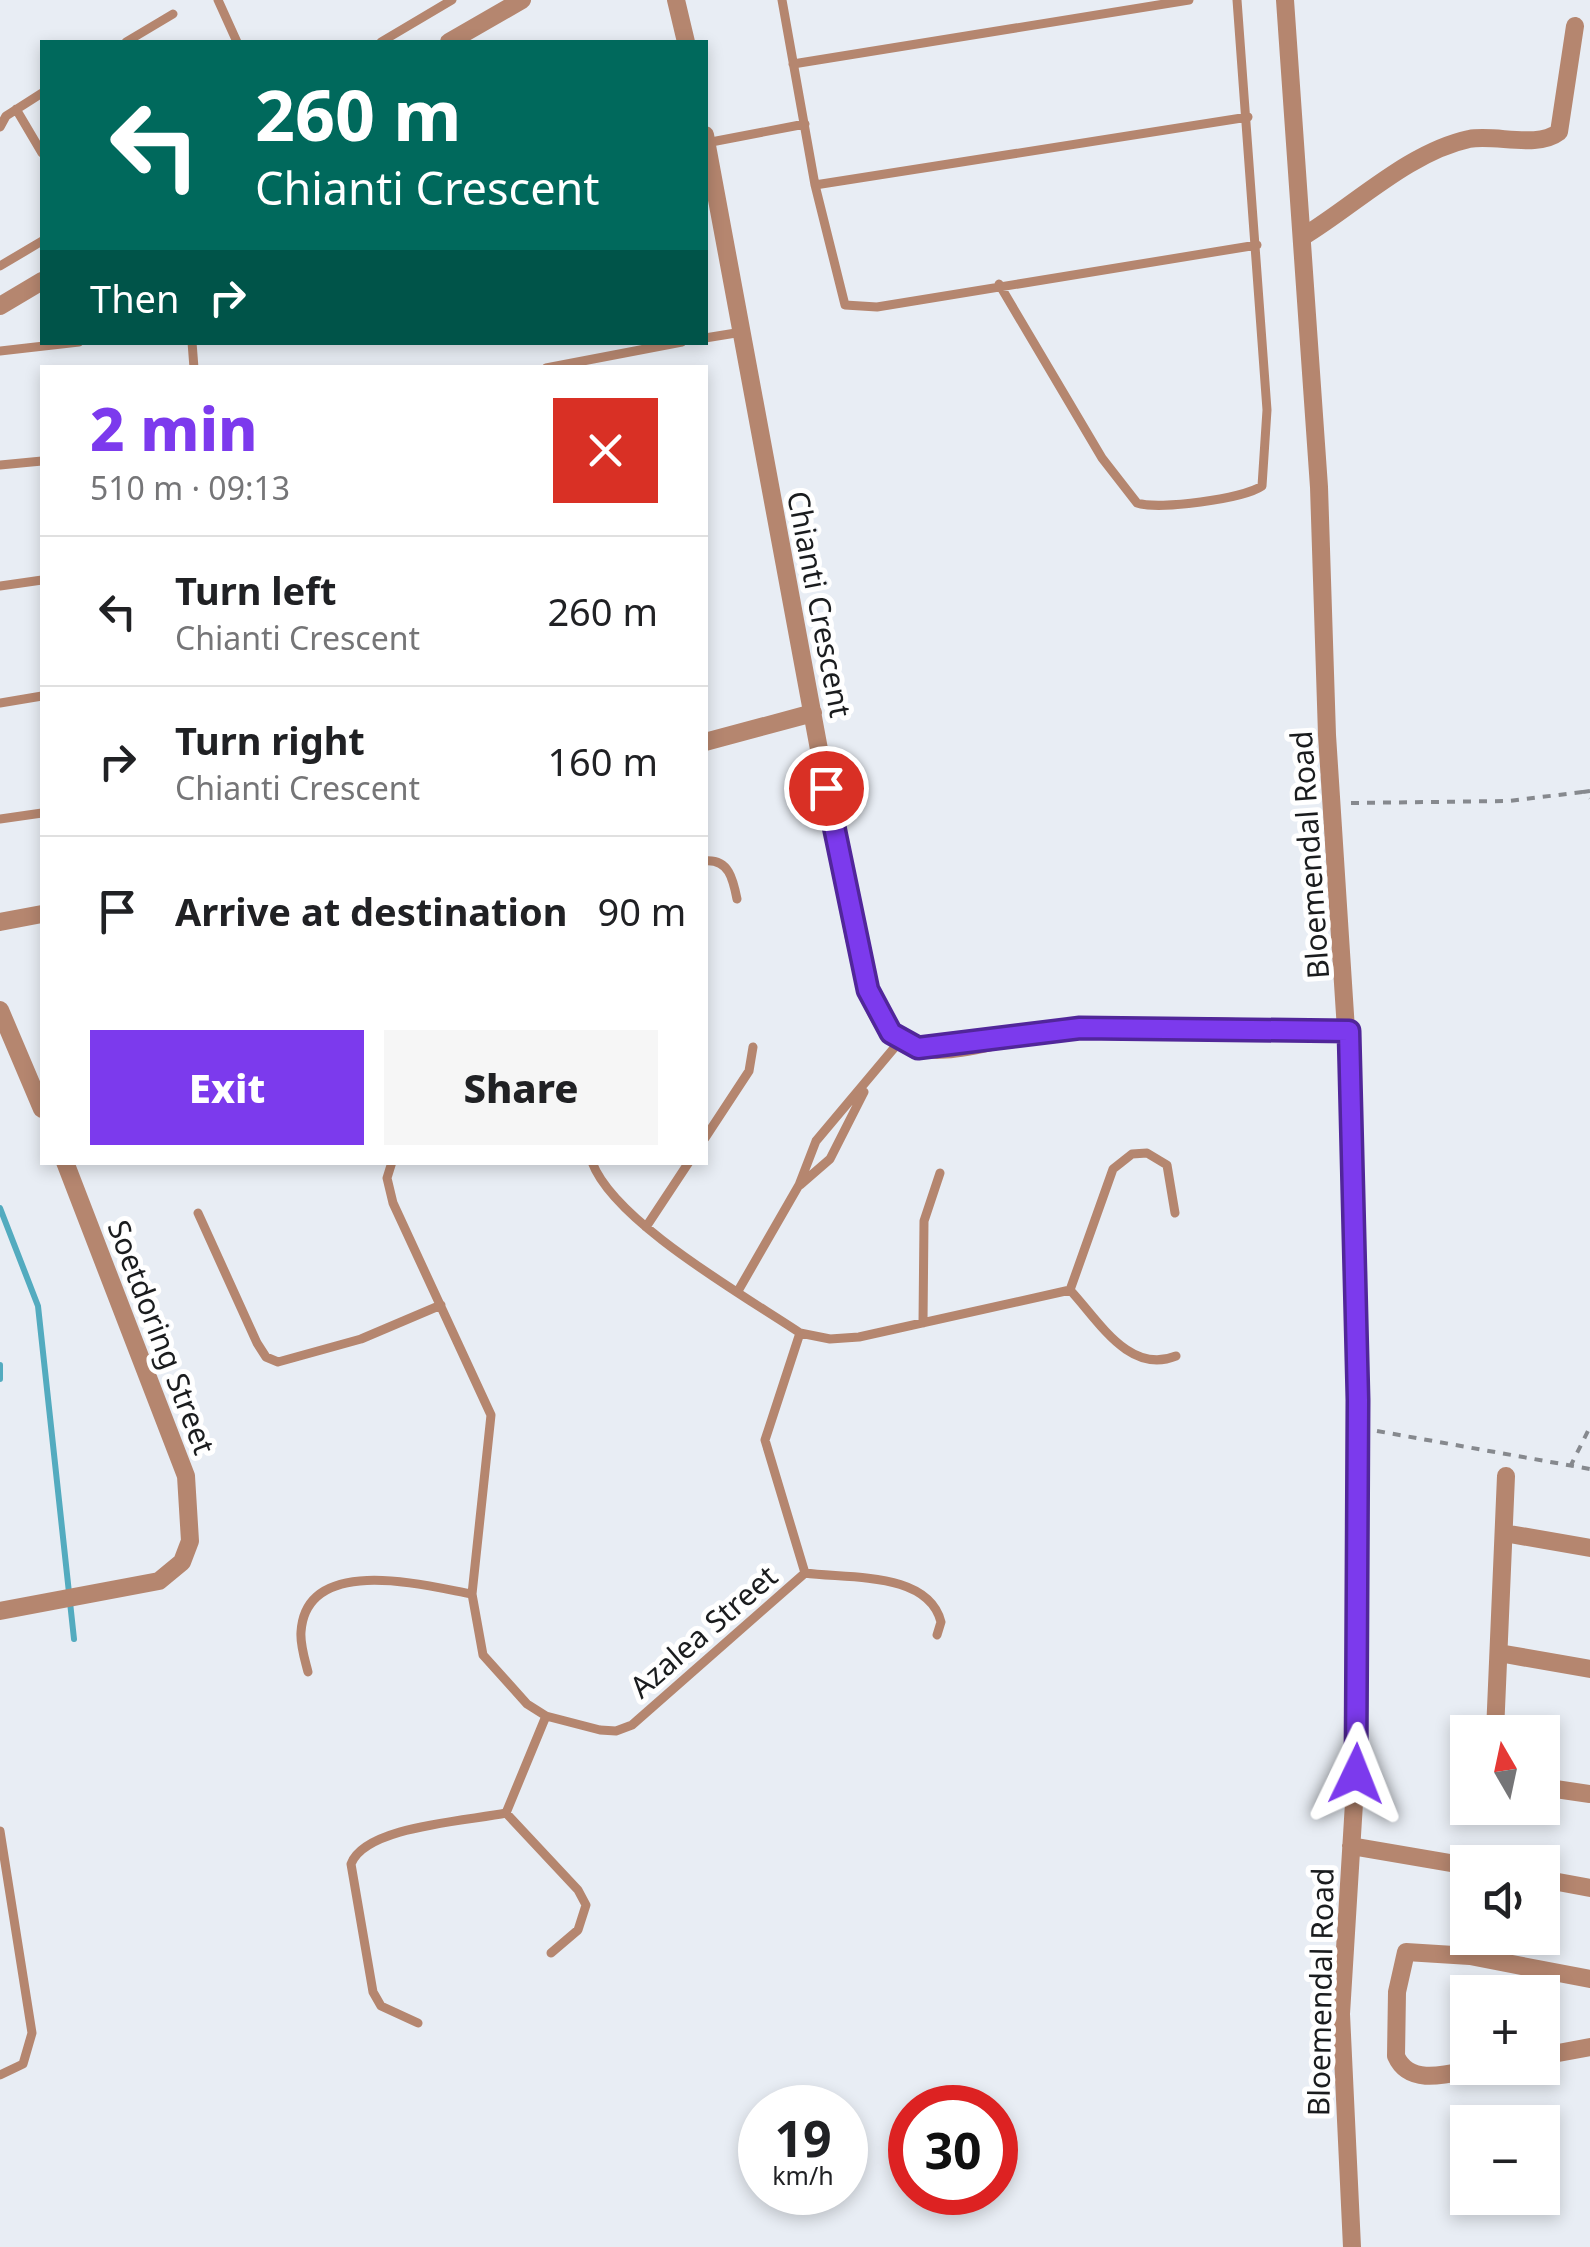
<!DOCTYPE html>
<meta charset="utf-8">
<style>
:root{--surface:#fff;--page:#f6f6f6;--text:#202124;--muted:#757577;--line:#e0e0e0;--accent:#7c3aed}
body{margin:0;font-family:"Noto Sans",sans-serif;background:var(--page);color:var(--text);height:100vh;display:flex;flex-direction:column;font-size:38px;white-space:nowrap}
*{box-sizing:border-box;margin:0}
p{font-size:32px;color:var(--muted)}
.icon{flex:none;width:55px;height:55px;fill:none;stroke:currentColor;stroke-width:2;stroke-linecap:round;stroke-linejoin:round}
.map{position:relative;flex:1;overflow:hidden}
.sheet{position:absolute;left:40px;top:365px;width:668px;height:800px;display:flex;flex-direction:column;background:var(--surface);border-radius:0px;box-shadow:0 5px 15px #0003}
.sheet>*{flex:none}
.hud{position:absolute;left:40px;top:40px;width:668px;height:305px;border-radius:0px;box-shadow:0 5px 15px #0003;background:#00695c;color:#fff;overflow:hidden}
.needle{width:65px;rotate:351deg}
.fabs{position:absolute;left:1450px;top:1715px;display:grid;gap:20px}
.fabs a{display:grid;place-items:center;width:110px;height:110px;border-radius:0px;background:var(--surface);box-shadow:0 5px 15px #0003;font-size:50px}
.speed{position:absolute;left:738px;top:2085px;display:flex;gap:20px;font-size:50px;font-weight:700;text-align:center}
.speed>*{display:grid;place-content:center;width:130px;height:130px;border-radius:50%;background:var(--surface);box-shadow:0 5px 15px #0003;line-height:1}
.speed small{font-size:25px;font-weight:400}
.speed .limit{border:15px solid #d22;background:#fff;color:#111}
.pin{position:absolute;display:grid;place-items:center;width:85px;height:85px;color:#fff;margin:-42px;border:5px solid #fff;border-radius:50%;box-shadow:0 2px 10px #0007}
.me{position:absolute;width:110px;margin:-55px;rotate:2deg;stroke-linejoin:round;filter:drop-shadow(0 0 8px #0008)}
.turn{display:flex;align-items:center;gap:35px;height:210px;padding:0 50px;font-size:45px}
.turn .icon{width:130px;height:130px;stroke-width:2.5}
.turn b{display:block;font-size:70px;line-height:85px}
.then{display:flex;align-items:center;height:95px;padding:0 50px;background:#0003;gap:20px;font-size:38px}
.round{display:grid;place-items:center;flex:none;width:105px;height:105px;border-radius:0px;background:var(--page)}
.head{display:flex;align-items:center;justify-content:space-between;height:170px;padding:0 50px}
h1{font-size:60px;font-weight:800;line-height:75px;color:var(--accent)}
.button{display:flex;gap:20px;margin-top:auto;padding:20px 50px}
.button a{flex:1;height:115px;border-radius:0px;background:var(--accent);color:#fff;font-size:40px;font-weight:800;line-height:115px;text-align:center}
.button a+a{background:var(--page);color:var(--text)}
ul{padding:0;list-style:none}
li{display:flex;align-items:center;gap:30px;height:150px;padding:0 50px;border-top:2px solid var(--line)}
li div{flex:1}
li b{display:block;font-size:38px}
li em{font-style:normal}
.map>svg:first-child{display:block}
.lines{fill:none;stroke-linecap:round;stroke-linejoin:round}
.stream{stroke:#53abbf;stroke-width:6}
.path{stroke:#86898e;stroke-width:4;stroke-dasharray:8 8;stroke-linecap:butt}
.service{stroke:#b5866f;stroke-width:9}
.minor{stroke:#b5866f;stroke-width:18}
.route-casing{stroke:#51269a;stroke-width:25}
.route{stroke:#7c3aed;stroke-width:18}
.labels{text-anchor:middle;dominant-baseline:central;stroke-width:10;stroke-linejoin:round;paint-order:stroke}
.street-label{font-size:30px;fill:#1a1c1e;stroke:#fff}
</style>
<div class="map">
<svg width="1590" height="2247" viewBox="0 0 1590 2247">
<rect width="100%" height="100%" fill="#e8edf4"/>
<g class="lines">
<path class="stream" d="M 0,1208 L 38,1306 L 74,1639
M 0,1365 L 0,1379"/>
<path class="path" d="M 1590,791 L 1583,792 L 1590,798
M 1351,803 L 1508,801 L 1583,792
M 1377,1431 L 1590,1469
M 1570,1467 L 1590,1427"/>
<path class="service" d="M 218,0 L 237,42
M 782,0 L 815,185 L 845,305 L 877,307 L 1257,245
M 126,42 L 173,14
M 381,42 L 452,0
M 793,64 L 1189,0
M 16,109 L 42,153
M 0,127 L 6,116 L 42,93
M 706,143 L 805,124
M 815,185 L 1248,117
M 0,266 L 42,241
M 999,284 L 1102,458 L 1137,503 C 1159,510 1243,499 1262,486 L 1267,410 L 1237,0
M 705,338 L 742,332
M 192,342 L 194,368
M 0,351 L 79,342
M 546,368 L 682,342
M 0,465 L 42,461
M 0,586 L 42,580
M 0,703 L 42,696
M 0,819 L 42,813
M 705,861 C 729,859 733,879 737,899
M 705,1138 L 749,1071 L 753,1047
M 392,1162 L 387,1178 L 393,1203 L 491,1415 L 472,1594 L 483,1655 L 527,1704 L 546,1716 L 600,1730 L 616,1731 L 632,1725 L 805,1573
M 592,1162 C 614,1222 745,1296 800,1333 L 830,1339 L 859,1337 L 1070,1290
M 800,1185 L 830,1159 L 864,1092
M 198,1213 L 257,1343 L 266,1357 L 278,1362 L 361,1339 L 441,1305
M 646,1227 L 689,1162
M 1070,1290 L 1113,1169 L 1132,1154 L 1147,1153 L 1167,1165 L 1175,1213
M 1070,1290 C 1099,1321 1129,1375 1176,1356
M 738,1291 L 799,1185 L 816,1141 L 900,1041
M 923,1323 L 924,1221 L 940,1173
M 800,1333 L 765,1440 L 805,1573
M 805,1573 C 848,1579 928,1571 941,1622 L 937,1635
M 308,1672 C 305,1660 300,1645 301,1632 C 306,1553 426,1586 472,1594
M 506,1813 L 578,1890 L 586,1905 L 578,1930 L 551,1953
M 0,1831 L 32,2033 L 23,2064 L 0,2075
M 418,2023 L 381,2006 L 373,1992 L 351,1864 C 365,1826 467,1821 506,1813 L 546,1716"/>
<path class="minor" d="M 676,0 L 686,42
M 1285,0 L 1319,487 L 1327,735 L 1352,1123 L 1359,1400 L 1358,1738 L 1341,2014 L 1352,2247
M 449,42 L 522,0
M 705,135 L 854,938 C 863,970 869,1021 900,1041 C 931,1061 986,1042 1020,1036 C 1128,1020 1240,1027 1349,1031
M 1304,236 C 1355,205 1409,152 1469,139 C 1496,134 1537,149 1559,132 L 1575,26
M 0,306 L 42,281
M 705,742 L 813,713
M 0,922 L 42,914
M 0,1010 L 42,1109
M 1504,1533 L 1590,1548
M 0,1611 L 159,1581 L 182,1562 L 190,1541 L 186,1476 L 65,1162
M 1499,1653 L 1590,1669
M 1495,1732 L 1506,1476
M 1542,1787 L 1590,1794
M 1351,1846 L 1468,1866
M 1542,1879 L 1590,1888
M 1542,2056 L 1590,2047
M 1478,2068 C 1451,2073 1410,2088 1396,2056 L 1397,1992 L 1406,1952 L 1470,1956 L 1590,1979"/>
</g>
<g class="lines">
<g class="route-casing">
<path id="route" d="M 826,788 L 868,990 L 891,1033 L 918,1048 L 1080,1028 L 1349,1031 L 1358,1400 L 1356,1774"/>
</g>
<use href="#route" class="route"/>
</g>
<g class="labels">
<g class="street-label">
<text transform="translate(820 604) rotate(79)">Chianti Crescent</text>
<text transform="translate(1309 855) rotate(-94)">Bloemendal Road</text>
<text transform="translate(162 1337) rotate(69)">Soetdoring Street</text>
<text transform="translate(703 1631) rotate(-41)">Azalea Street</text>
<text transform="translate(1320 1992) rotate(-89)">Bloemendal Road</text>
</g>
</g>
</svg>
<div class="fabs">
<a><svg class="needle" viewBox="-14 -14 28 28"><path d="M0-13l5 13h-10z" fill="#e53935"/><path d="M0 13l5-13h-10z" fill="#757577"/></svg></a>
<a><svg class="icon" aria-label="sound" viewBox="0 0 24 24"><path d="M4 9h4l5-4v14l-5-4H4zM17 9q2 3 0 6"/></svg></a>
<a>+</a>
<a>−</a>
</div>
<div class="speed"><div>19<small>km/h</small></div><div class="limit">30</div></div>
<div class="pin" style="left:826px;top:788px;background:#d93025"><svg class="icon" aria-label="arrive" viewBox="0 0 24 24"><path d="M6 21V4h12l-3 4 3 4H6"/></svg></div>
<svg class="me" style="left:1356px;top:1774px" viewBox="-20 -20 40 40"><path d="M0-17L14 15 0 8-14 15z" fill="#7c3aed" stroke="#fff" stroke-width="4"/></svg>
<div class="hud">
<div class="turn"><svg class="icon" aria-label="left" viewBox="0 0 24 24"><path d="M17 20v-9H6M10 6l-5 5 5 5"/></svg><div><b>260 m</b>Chianti Crescent</div></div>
<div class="then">Then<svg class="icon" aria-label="right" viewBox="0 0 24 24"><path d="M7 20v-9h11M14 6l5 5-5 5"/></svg></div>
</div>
<section class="sheet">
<div class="head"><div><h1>2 min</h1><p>510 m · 09:13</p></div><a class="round" style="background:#d93025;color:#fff"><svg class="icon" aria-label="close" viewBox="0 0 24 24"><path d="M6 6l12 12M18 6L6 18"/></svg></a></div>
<ul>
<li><svg class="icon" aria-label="left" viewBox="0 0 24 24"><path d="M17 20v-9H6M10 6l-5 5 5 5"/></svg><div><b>Turn left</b><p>Chianti Crescent</p></div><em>260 m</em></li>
<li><svg class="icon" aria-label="right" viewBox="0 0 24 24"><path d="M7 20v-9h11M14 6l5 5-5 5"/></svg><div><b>Turn right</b><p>Chianti Crescent</p></div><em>160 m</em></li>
<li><svg class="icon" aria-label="arrive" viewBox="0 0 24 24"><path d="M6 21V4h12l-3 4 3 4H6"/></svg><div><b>Arrive at destination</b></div><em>90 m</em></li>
</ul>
<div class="button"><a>Exit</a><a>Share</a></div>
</section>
</div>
